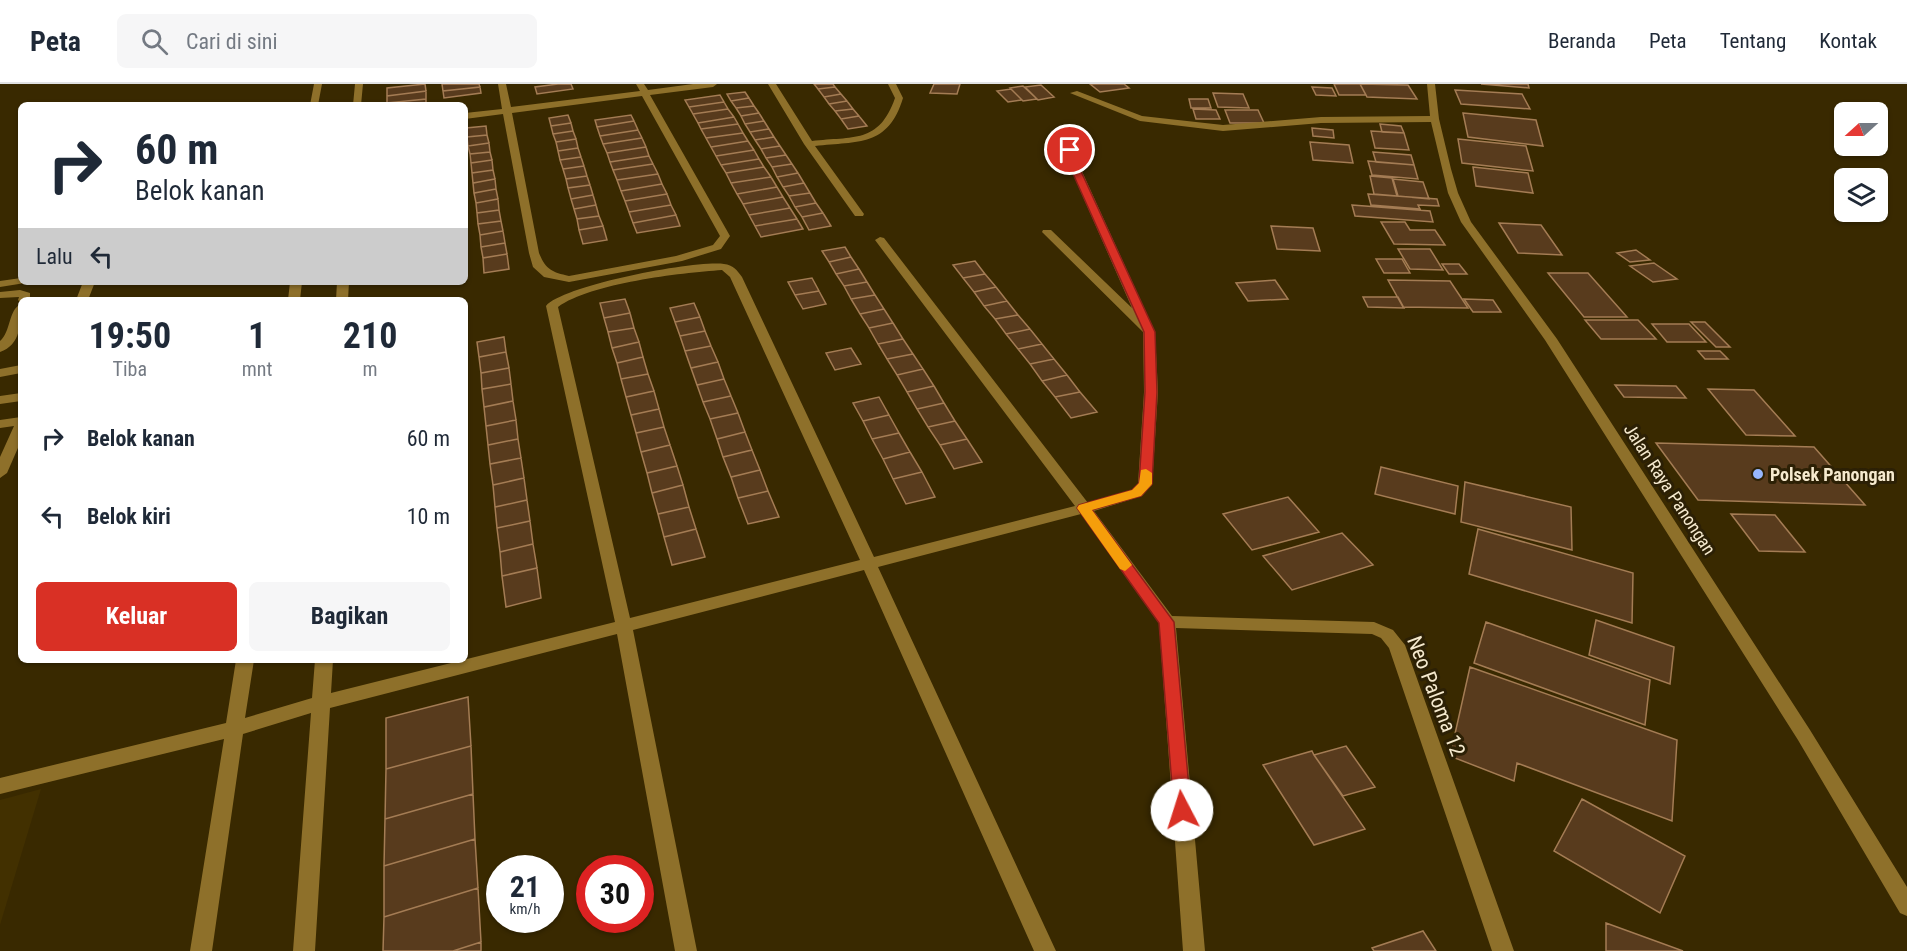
<!DOCTYPE html>
<html lang="id">
<style>
:root{--surface:#fff;--page:#f6f6f7;--text:#1f2937;--muted:#747a83;--line:#e0e1e3;--accent:#d93025}
body{margin:0;font-family:"Roboto Condensed",sans-serif;background:var(--page);color:var(--text);height:100vh;display:flex;flex-direction:column;font-size:22px;white-space:nowrap}
*{box-sizing:border-box;margin:0}
p{font-size:20px;color:var(--muted)}
.icon{flex:none;width:33px;height:33px;fill:none;stroke:currentColor;stroke-width:2;stroke-linecap:round;stroke-linejoin:round}
.map{position:relative;flex:1;overflow:hidden}
.drawer{position:absolute;left:18px;top:213px;width:450px;height:366px;display:flex;flex-direction:column;background:var(--surface);border-radius:9px;box-shadow:0 2px 4px #0004}
.drawer>*{flex:none}
.top-card{position:absolute;left:18px;top:18px;width:450px;height:183px;border-radius:9px;box-shadow:0 2px 4px #0004;background:#fff;color:var(--text);overflow:hidden}
.needle{width:39px;rotate:249deg}
.buttons{position:absolute;left:1834px;top:18px;display:grid;gap:12px}
.buttons a{display:grid;place-items:center;width:54px;height:54px;border-radius:9px;background:var(--surface);box-shadow:0 2px 4px #0004;font-size:30px}
.speed{position:absolute;left:486px;top:771px;display:flex;gap:12px;font-size:30px;font-weight:700;text-align:center}
.speed>*{display:grid;place-content:center;width:78px;height:78px;border-radius:50%;background:var(--surface);box-shadow:0 2px 4px #0004;line-height:1}
.speed small{font-size:15px;font-weight:400}
.speed .limit{border:9px solid #d22;background:#fff;color:#111}
.pin{position:absolute;display:grid;place-items:center;width:51px;height:51px;color:#fff;margin:-26px;border:3px solid #fff;border-radius:50%;box-shadow:0 2px 6px #0007}
.me{position:absolute;width:66px;margin:-33px;rotate:355deg;stroke-linejoin:round;filter:drop-shadow(0 0 4px #0008)}
.turn{display:flex;align-items:center;gap:21px;height:126px;padding:0 18px;font-size:27px}
.turn .icon{width:78px;height:78px;stroke-width:2.5}
.turn b{display:block;font-size:42px;line-height:51px}
.then{display:flex;align-items:center;height:57px;padding:0 18px;background:#0003;gap:12px;font-size:22px}
.eta{display:flex;justify-content:space-evenly;align-items:center;height:102px;text-align:center}
.eta b{font-size:36px;font-weight:700;line-height:42px}
.button{display:flex;gap:12px;margin-top:auto;padding:12px 18px}
.button a{flex:1;height:69px;border-radius:9px;background:var(--accent);color:#fff;font-size:24px;font-weight:700;line-height:69px;text-align:center}
.button a+a{background:var(--page);color:var(--text)}
ul{padding:0;list-style:none}
li{display:flex;align-items:center;gap:18px;height:78px;padding:0 18px}
li div{flex:1}
li b{display:block;font-size:22px}
li em{font-style:normal}
header{display:flex;align-items:center;gap:36px;box-sizing:border-box;height:84px;padding:0 30px;background:var(--surface);border-bottom:2px solid var(--line)}
header strong{font-size:28px}
nav{display:flex;gap:33px;margin-inline-start:auto;font-size:21px}
.search{width:420px;height:54px;background:var(--page);display:flex;align-items:center;gap:15px;box-sizing:border-box;padding:0 21px;border-radius:9px;color:var(--muted);font-size:22px}
.map>svg:first-child{display:block}
.built{fill:#423000}
.building{fill:#583b1d;stroke:#a47c54;stroke-width:1.5}
.lines{fill:none;stroke-linecap:round;stroke-linejoin:round}
.minor{fill:#8e702a;fill-rule:evenodd}
.route{fill:#d93025;stroke:#8d1f18;stroke-width:1.5}
.slow{fill:#f59e0b}
.poi-dot{fill:#96b6fd;stroke:#2c2005;stroke-width:2}
.labels{text-anchor:middle;dominant-baseline:central;stroke-width:6;stroke-linejoin:round;paint-order:stroke}
.poi-label{font-size:18px;font-weight:bold;fill:#f6eacf;stroke:#2c2005;text-anchor:start}
.street-label{font-size:18px;fill:#f6eacf;stroke:#2c2005}
.near-street-label{font-size:21px;fill:#f6eacf;stroke:#2c2005}
</style>
<header>
<strong>Peta</strong>
<div class="search"><svg class="icon" aria-label="search" viewBox="0 0 24 24"><circle cx="10" cy="10" r="6"/><path d="M15 15l6 6"/></svg>Cari di sini</div>
<nav><a>Beranda</a><a>Peta</a><a>Tentang</a><a>Kontak</a></nav>
</header>
<div class="map">
<svg width="1907" height="867" viewBox="0 0 1907 867">
<rect width="100%" height="100%" fill="#392900"/>
<path class="built" d="M 41,705 L 0,841 L 0,716 Z"/>
<path class="building" d="M 425,0 L 426,7 L 387,12 L 387,4 Z
M 442,0 L 479,0 L 480,3 L 443,7 Z
M 558,0 L 571,0 L 573,5 L 537,10 L 535,3 Z
M 814,0 L 833,0 L 835,3 L 818,5 Z
M 934,0 L 960,0 L 957,10 L 930,9 Z
M 1090,0 L 1124,0 L 1129,4 L 1100,8 Z
M 1334,0 L 1360,0 L 1366,11 L 1339,11 Z
M 1360,0 L 1408,1 L 1417,15 L 1367,13 Z
M 1481,0 L 1528,0 L 1529,4 Z
M 1041,1 L 1054,13 L 1038,16 L 1025,3 Z
M 1023,2 L 1037,15 L 1023,17 L 1010,4 Z
M 480,3 L 481,9 L 444,14 L 443,7 Z
M 835,3 L 841,10 L 824,13 L 818,5 Z
M 1312,3 L 1332,4 L 1336,12 L 1316,11 Z
M 1011,5 L 1022,16 L 1008,18 L 997,7 Z
M 1455,6 L 1522,10 L 1530,25 L 1461,20 Z
M 426,7 L 426,15 L 387,19 L 387,12 Z
M 745,8 L 749,14 L 731,17 L 727,10 Z
M 1213,9 L 1243,10 L 1249,24 L 1218,23 Z
M 841,10 L 847,17 L 829,20 L 824,13 Z
M 720,11 L 724,18 L 689,23 L 685,16 Z
M 749,14 L 754,22 L 736,24 L 731,17 Z
M 426,15 L 426,21 L 387,21 L 387,19 Z
M 1189,15 L 1208,15 L 1211,24 L 1191,24 Z
M 847,17 L 853,25 L 835,27 L 829,20 Z
M 724,18 L 728,25 L 693,30 L 689,23 Z
M 754,22 L 759,29 L 741,32 L 736,24 Z
M 728,25 L 734,33 L 698,39 L 693,30 Z
M 853,25 L 859,32 L 841,35 L 835,27 Z
M 1193,25 L 1216,26 L 1220,35 L 1196,35 Z
M 1225,26 L 1258,26 L 1264,39 L 1230,39 Z
M 759,29 L 764,37 L 745,40 L 741,32 Z
M 1463,29 L 1536,36 L 1543,62 L 1468,53 Z
M 568,31 L 571,39 L 551,42 L 549,34 Z
M 631,31 L 634,37 L 597,43 L 595,36 Z
M 859,32 L 867,42 L 848,45 L 841,35 Z
M 734,33 L 738,40 L 701,45 L 698,39 Z
M 634,37 L 638,46 L 600,52 L 597,43 Z
M 764,37 L 769,45 L 750,48 L 745,40 Z
M 571,39 L 573,47 L 553,50 L 551,42 Z
M 738,40 L 743,49 L 706,54 L 701,45 Z
M 1380,40 L 1401,42 L 1404,49 L 1382,48 Z
M 486,42 L 487,51 L 467,53 L 466,44 Z
M 1312,44 L 1333,46 L 1334,54 L 1313,52 Z
M 769,45 L 774,53 L 755,56 L 750,48 Z
M 638,46 L 642,54 L 603,60 L 600,52 Z
M 573,47 L 576,55 L 556,58 L 553,50 Z
M 1371,47 L 1404,49 L 1409,66 L 1375,64 Z
M 743,49 L 748,57 L 711,63 L 706,54 Z
M 487,51 L 489,59 L 468,62 L 467,53 Z
M 774,53 L 780,62 L 761,65 L 755,56 Z
M 642,54 L 646,63 L 607,69 L 603,60 Z
M 576,55 L 578,64 L 558,67 L 556,58 Z
M 1458,55 L 1526,62 L 1533,87 L 1462,79 Z
M 748,57 L 754,66 L 716,72 L 711,63 Z
M 1310,58 L 1349,61 L 1353,79 L 1313,76 Z
M 489,59 L 490,68 L 470,70 L 468,62 Z
M 780,62 L 786,71 L 766,74 L 761,65 Z
M 646,63 L 649,72 L 610,78 L 607,69 Z
M 578,64 L 581,73 L 560,76 L 558,67 Z
M 754,66 L 759,75 L 721,81 L 716,72 Z
M 490,68 L 492,76 L 471,79 L 470,70 Z
M 1373,68 L 1411,71 L 1414,81 L 1376,78 Z
M 786,71 L 792,80 L 772,83 L 766,74 Z
M 649,72 L 653,80 L 613,86 L 610,78 Z
M 581,73 L 584,82 L 563,85 L 560,76 Z
M 759,75 L 764,83 L 726,89 L 721,81 Z
M 492,76 L 493,86 L 472,89 L 471,79 Z
M 1368,77 L 1414,81 L 1418,95 L 1372,91 Z
M 653,80 L 658,90 L 617,96 L 613,86 Z
M 792,80 L 798,89 L 777,93 L 772,83 Z
M 584,82 L 587,92 L 566,95 L 563,85 Z
M 764,83 L 771,93 L 731,99 L 726,89 Z
M 1473,83 L 1528,89 L 1533,109 L 1476,102 Z
M 493,86 L 495,95 L 473,99 L 472,89 Z
M 798,89 L 804,99 L 783,103 L 777,93 Z
M 658,90 L 662,100 L 621,107 L 617,96 Z
M 587,92 L 590,101 L 568,104 L 566,95 Z
M 1370,92 L 1392,94 L 1397,112 L 1374,110 Z
M 771,93 L 777,103 L 737,110 L 731,99 Z
M 495,95 L 496,105 L 474,109 L 473,99 Z
M 1393,95 L 1423,98 L 1429,115 L 1398,112 Z
M 804,99 L 810,109 L 789,112 L 783,103 Z
M 662,100 L 667,110 L 625,117 L 621,107 Z
M 590,101 L 593,111 L 571,115 L 568,104 Z
M 777,103 L 783,113 L 743,120 L 737,110 Z
M 496,105 L 498,115 L 476,119 L 474,109 Z
M 810,109 L 816,119 L 795,123 L 789,112 Z
M 667,110 L 671,121 L 629,128 L 625,117 Z
M 1368,110 L 1437,115 L 1439,122 L 1418,121 L 1420,125 L 1371,121 Z
M 593,111 L 596,121 L 574,125 L 571,115 Z
M 783,113 L 790,124 L 749,131 L 743,120 Z
M 498,115 L 499,126 L 477,129 L 476,119 Z
M 816,119 L 823,129 L 802,133 L 795,123 Z
M 596,121 L 599,132 L 577,135 L 574,125 Z
M 671,121 L 676,131 L 633,139 L 629,128 Z
M 1352,121 L 1430,127 L 1433,138 L 1355,132 Z
M 790,124 L 797,135 L 755,142 L 749,131 Z
M 499,126 L 501,137 L 478,140 L 477,129 Z
M 823,129 L 831,142 L 809,146 L 802,133 Z
M 676,131 L 680,142 L 637,149 L 633,139 Z
M 599,132 L 603,142 L 579,146 L 577,135 Z
M 797,135 L 803,145 L 761,153 L 755,142 Z
M 501,137 L 503,147 L 480,151 L 478,140 Z
M 1381,138 L 1405,138 L 1410,146 L 1435,146 L 1445,161 L 1394,160 Z
M 1499,139 L 1541,141 L 1562,171 L 1518,169 Z
M 603,142 L 607,156 L 583,160 L 579,146 Z
M 1271,142 L 1313,144 L 1320,167 L 1277,165 Z
M 503,147 L 505,159 L 481,163 L 480,151 Z
M 505,159 L 507,170 L 483,174 L 481,163 Z
M 845,163 L 851,173 L 829,178 L 822,167 Z
M 1398,165 L 1430,165 L 1443,186 L 1410,185 Z
M 1636,166 L 1650,176 L 1630,178 L 1617,169 Z
M 507,170 L 509,185 L 484,189 L 483,174 Z
M 851,173 L 859,185 L 836,190 L 829,178 Z
M 1376,175 L 1402,175 L 1410,189 L 1384,189 Z
M 975,177 L 985,190 L 963,194 L 953,181 Z
M 1654,179 L 1677,195 L 1653,198 L 1630,182 Z
M 1442,180 L 1459,180 L 1467,190 L 1449,190 Z
M 859,185 L 867,198 L 844,202 L 836,190 Z
M 1548,189 L 1588,189 L 1627,233 L 1584,233 Z
M 985,190 L 996,203 L 974,208 L 963,194 Z
M 812,194 L 819,207 L 795,211 L 788,198 Z
M 1275,196 L 1288,215 L 1248,217 L 1236,199 Z
M 1388,196 L 1450,197 L 1468,224 L 1403,223 Z
M 867,198 L 875,211 L 851,215 L 844,202 Z
M 996,203 L 1007,217 L 984,222 L 974,208 Z
M 819,207 L 826,220 L 803,225 L 795,211 Z
M 875,211 L 884,225 L 860,230 L 851,215 Z
M 1363,213 L 1398,213 L 1404,224 L 1368,223 Z
M 625,215 L 630,229 L 604,234 L 600,219 Z
M 1464,215 L 1493,216 L 1501,228 L 1473,228 Z
M 1007,217 L 1018,231 L 995,235 L 984,222 Z
M 694,219 L 700,233 L 675,238 L 670,224 Z
M 884,225 L 893,239 L 869,244 L 860,230 Z
M 630,229 L 634,244 L 608,248 L 604,234 Z
M 1018,231 L 1030,245 L 1006,250 L 995,235 Z
M 700,233 L 705,247 L 680,252 L 675,238 Z
M 1585,236 L 1638,236 L 1656,255 L 1601,255 Z
M 1691,238 L 1705,238 L 1730,263 L 1716,263 Z
M 893,239 L 903,255 L 878,260 L 869,244 Z
M 1652,240 L 1689,240 L 1706,258 L 1667,258 Z
M 634,244 L 639,258 L 612,264 L 608,248 Z
M 1030,245 L 1042,260 L 1018,265 L 1006,250 Z
M 705,247 L 711,262 L 685,267 L 680,252 Z
M 504,253 L 506,268 L 479,273 L 477,258 Z
M 903,255 L 913,270 L 887,275 L 878,260 Z
M 639,258 L 643,273 L 617,279 L 612,264 Z
M 1042,260 L 1054,275 L 1030,280 L 1018,265 Z
M 711,262 L 718,278 L 691,284 L 685,267 Z
M 851,264 L 861,280 L 835,286 L 826,269 Z
M 1698,267 L 1720,267 L 1728,275 L 1705,275 Z
M 506,268 L 509,284 L 481,289 L 479,273 Z
M 913,270 L 923,285 L 897,291 L 887,275 Z
M 643,273 L 648,290 L 621,295 L 617,279 Z
M 1054,275 L 1067,291 L 1042,297 L 1030,280 Z
M 718,278 L 724,295 L 697,301 L 691,284 Z
M 509,284 L 511,300 L 482,305 L 481,289 Z
M 923,285 L 934,302 L 907,308 L 897,291 Z
M 648,290 L 654,307 L 626,313 L 621,295 Z
M 1067,291 L 1080,308 L 1055,313 L 1042,297 Z
M 724,295 L 731,312 L 703,318 L 697,301 Z
M 511,300 L 513,317 L 484,323 L 482,305 Z
M 1615,301 L 1676,302 L 1686,314 L 1624,313 Z
M 934,302 L 944,319 L 917,325 L 907,308 Z
M 1708,305 L 1754,306 L 1795,352 L 1746,351 Z
M 654,307 L 659,325 L 631,331 L 626,313 Z
M 1080,308 L 1097,328 L 1071,334 L 1055,313 Z
M 731,312 L 738,329 L 710,335 L 703,318 Z
M 879,313 L 889,331 L 863,337 L 853,319 Z
M 513,317 L 516,336 L 486,342 L 484,323 Z
M 944,319 L 955,337 L 928,343 L 917,325 Z
M 659,325 L 664,343 L 636,349 L 631,331 Z
M 738,329 L 745,348 L 717,355 L 710,335 Z
M 889,331 L 899,349 L 872,355 L 863,337 Z
M 516,336 L 518,355 L 488,361 L 486,342 Z
M 955,337 L 967,355 L 940,361 L 928,343 Z
M 664,343 L 670,361 L 641,368 L 636,349 Z
M 745,348 L 752,366 L 723,373 L 717,355 Z
M 899,349 L 910,368 L 883,375 L 872,355 Z
M 518,355 L 521,374 L 490,380 L 488,361 Z
M 967,355 L 982,378 L 954,385 L 940,361 Z
M 1656,359 L 1814,363 L 1865,421 L 1698,416 Z
M 670,361 L 677,382 L 647,389 L 641,368 Z
M 752,366 L 760,386 L 731,393 L 723,373 Z
M 910,368 L 922,388 L 893,395 L 883,375 Z
M 521,374 L 524,394 L 493,401 L 490,380 Z
M 677,382 L 683,401 L 652,409 L 647,389 Z
M 1381,383 L 1458,402 L 1455,430 L 1375,410 Z
M 760,386 L 768,407 L 738,414 L 731,393 Z
M 922,388 L 935,413 L 906,420 L 893,395 Z
M 524,394 L 527,416 L 495,423 L 493,401 Z
M 1465,398 L 1571,423 L 1572,466 L 1461,438 Z
M 683,401 L 689,423 L 658,430 L 652,409 Z
M 768,407 L 779,433 L 748,440 L 738,414 Z
M 1288,413 L 1319,448 L 1252,466 L 1223,430 Z
M 527,416 L 530,437 L 497,444 L 495,423 Z
M 689,423 L 696,445 L 664,453 L 658,430 Z
M 1731,430 L 1775,431 L 1805,468 L 1759,467 Z
M 530,437 L 533,460 L 500,468 L 497,444 Z
M 696,445 L 705,473 L 672,481 L 664,453 Z
M 1478,445 L 1633,489 L 1632,539 L 1469,490 Z
M 1342,449 L 1373,481 L 1292,506 L 1263,472 Z
M 533,460 L 537,484 L 502,492 L 500,468 Z
M 537,484 L 541,514 L 506,523 L 502,492 Z
M 1596,536 L 1674,563 L 1670,600 L 1589,571 Z
M 1486,538 L 1650,596 L 1645,641 L 1474,579 Z
M 1470,583 L 1677,656 L 1672,737 L 1517,679 L 1514,697 L 1450,672 Z
M 468,613 L 471,662 L 386,685 L 386,634 Z
M 471,662 L 473,710 L 385,735 L 386,685 Z
M 1346,662 L 1375,703 L 1343,712 L 1314,671 Z
M 1312,667 L 1314,671 L 1365,745 L 1314,761 L 1263,681 Z
M 473,710 L 475,755 L 384,782 L 385,735 Z
M 1582,715 L 1685,772 L 1660,829 L 1554,767 Z
M 475,755 L 478,804 L 384,833 L 384,782 Z
M 478,804 L 481,858 L 453,867 L 383,867 L 384,833 Z
M 1606,839 L 1683,867 L 1606,867 Z
M 1423,847 L 1436,867 L 1374,867 L 1372,864 Z
M 481,858 L 481,867 L 453,867 Z"/>
<g class="lines">
<path class="minor" d="M 314,0 L 322,0 L 318,21 L 310,21 Z
M 355,0 L 363,0 L 361,21 L 353,21 Z
M 498,0 L 506,0 L 511,23 L 640,7 L 636,0 L 644,0 L 648,6 L 693,0 L 717,0 L 713,3 L 650,11 L 730,152 L 721,165 L 682,177 L 569,198 L 544,193 L 533,183 L 529,169 L 503,30 L 465,35 L 465,29 L 502,25 ZM 642,12 L 720,152 L 713,161 L 676,172 L 569,192 C 552,188 546,186 539,169 L 512,29 Z
M 768,0 L 776,0 L 812,57 C 853,52 879,60 895,14 L 888,0 L 896,0 L 903,14 C 888,63 859,57 815,62 L 864,130 L 863,132 L 855,132 L 804,60 Z
M 1427,0 L 1435,0 L 1439,35 L 1451,85 L 1458,109 L 1471,138 L 1557,255 L 1810,646 L 1907,803 L 1907,832 L 1900,829 L 1798,656 L 1545,256 L 1461,138 L 1448,109 L 1431,38 L 1321,39 L 1223,47 L 1140,37 L 1070,9 L 1077,7 L 1142,32 L 1223,41 L 1321,33 L 1430,32 Z
M 1073,55 L 1078,58 L 1075,72 L 1155,248 L 1158,308 L 1152,401 L 1142,412 L 1094,427 L 1172,532 L 1374,538 L 1393,546 L 1405,561 L 1514,867 L 1492,867 L 1389,564 L 1381,554 L 1372,550 L 1176,544 L 1205,867 L 1183,867 L 1159,539 L 1081,430 L 878,483 L 1056,867 L 1034,867 L 864,486 L 633,546 L 697,867 L 675,867 L 617,550 L 330,624 L 315,867 L 293,867 L 311,629 L 243,650 L 212,867 L 190,867 L 224,655 L 0,710 L 0,694 L 226,639 L 236,576 L 254,576 L 245,634 L 312,614 L 315,576 L 333,576 L 331,609 L 615,538 L 546,222 C 564,201 695,176 724,180 C 733,181 737,186 742,193 L 874,473 L 1075,422 L 875,156 L 880,153 L 884,154 L 1088,419 L 1132,406 L 1138,400 L 1144,308 L 1143,248 L 1042,148 L 1043,146 L 1051,146 L 1132,224 L 1065,72 L 1068,58 ZM 722,186 L 730,193 L 860,476 L 630,534 L 558,223 C 591,199 680,189 722,186 Z
M 21,194 L 21,198 L 25,199 L 0,203 L 0,197 Z
M 83,198 L 95,198 L 88,216 L 76,216 Z
M 290,198 L 302,198 L 300,216 L 288,216 Z
M 337,198 L 349,198 L 348,216 L 336,216 Z
M 20,206 L 30,209 L 30,216 L 21,216 L 21,219 L 18,216 L 19,213 L 0,214 L 0,208 Z
M 21,220 C 21,239 21,261 0,268 L 0,257 C 11,248 8,226 21,220 Z
M 21,281 L 21,289 L 0,293 L 0,285 Z
M 21,309 L 21,317 L 0,320 L 0,312 Z
M 21,333 L 21,357 L 7,389 L 0,394 L 0,373 L 14,342 L 0,344 L 0,336 Z"/>
</g>
<path class="route" d="M 1067,64 L 1074,66 L 1074,72 L 1155,248 L 1157,308 L 1152,400 L 1141,412 L 1092,426 L 1174,538 L 1191,726 L 1189,732 L 1182,734 L 1176,732 L 1174,726 L 1159,539 L 1077,424 L 1079,421 L 1132,406 L 1139,399 L 1145,308 L 1144,248 L 1065,72 Z"/>
<path class="slow" d="M 1146,385 L 1152,389 L 1152,400 L 1141,412 L 1092,426 L 1132,481 L 1125,487 L 1120,485 L 1077,424 L 1079,421 L 1132,406 L 1139,399 L 1141,386 Z"/>
<circle class="poi-dot" cx="1758" cy="390" r="6"/>
<g class="labels">
<g class="poi-label">
<text x="1770" y="390">Polsek Panongan</text>
</g>
<g class="street-label">
<text transform="translate(1670 405) rotate(57)">Jalan Raya Panongan</text>
</g>
<g class="near-street-label">
<text transform="translate(1436 612) rotate(69)">Neo Paloma 12</text>
</g>
</g>
</svg>
<div class="buttons">
<a><svg class="needle" viewBox="-14 -14 28 28"><path d="M0-13l5 13h-10z" fill="#e53935"/><path d="M0 13l5-13h-10z" fill="#747a83"/></svg></a>
<a><svg class="icon" aria-label="layers" viewBox="0 0 24 24"><path d="M12 4l9 5-9 5-9-5zM3 14l9 5 9-5"/></svg></a>
</div>
<div class="speed"><div>21<small>km/h</small></div><div class="limit">30</div></div>
<div class="pin" style="left:1070px;top:66px;background:#d93025"><svg class="icon" aria-label="arrive" viewBox="0 0 24 24"><path d="M6 21V4h12l-3 4 3 4H6"/></svg></div>
<svg class="me" style="left:1182px;top:726px" viewBox="-20 -20 40 40"><circle r="19" fill="#fff"/><path d="M0-13L10 11 0 6-10 11z" fill="#d93025"/></svg>
<div class="top-card">
<div class="turn"><svg class="icon" aria-label="right" viewBox="0 0 24 24"><path d="M7 20v-9h11M14 6l5 5-5 5"/></svg><div><b>60 m</b>Belok kanan</div></div>
<div class="then">Lalu<svg class="icon" aria-label="left" viewBox="0 0 24 24"><path d="M17 20v-9H6M10 6l-5 5 5 5"/></svg></div>
</div>
<section class="drawer">
<div class="eta">
<div><b>19:50</b><p>Tiba</p></div>
<div><b>1</b><p>mnt</p></div>
<div><b>210</b><p>m</p></div>
</div>
<ul>
<li><svg class="icon" aria-label="right" viewBox="0 0 24 24"><path d="M7 20v-9h11M14 6l5 5-5 5"/></svg><div><b>Belok kanan</b></div><em>60 m</em></li>
<li><svg class="icon" aria-label="left" viewBox="0 0 24 24"><path d="M17 20v-9H6M10 6l-5 5 5 5"/></svg><div><b>Belok kiri</b></div><em>10 m</em></li>
</ul>
<div class="button"><a>Keluar</a><a>Bagikan</a></div>
</section>
</div>
